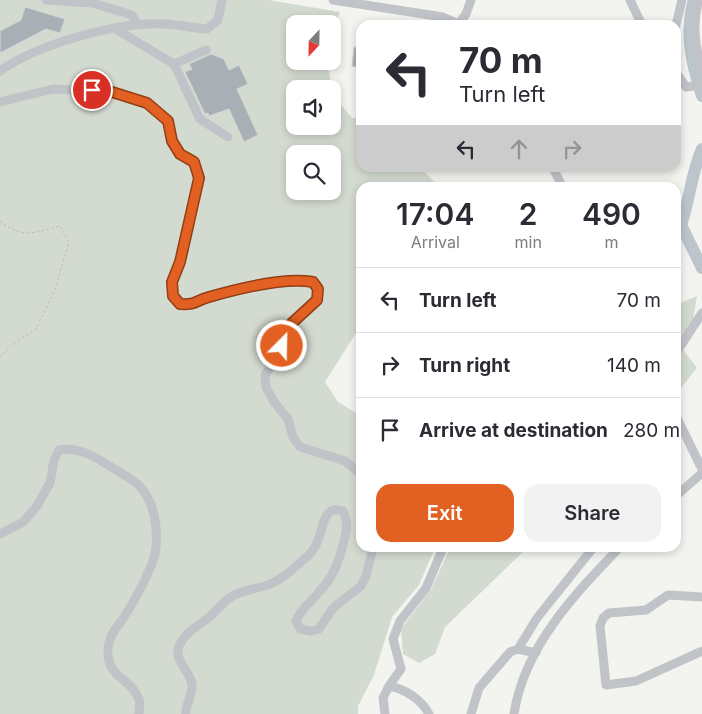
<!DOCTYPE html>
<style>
:root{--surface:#fff;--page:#f2f2f3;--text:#2b2b33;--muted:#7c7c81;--line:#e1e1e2;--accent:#e26021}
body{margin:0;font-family:Inter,sans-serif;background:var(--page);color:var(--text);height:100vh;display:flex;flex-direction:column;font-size:19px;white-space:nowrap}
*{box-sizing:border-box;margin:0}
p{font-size:16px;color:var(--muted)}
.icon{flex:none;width:28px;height:28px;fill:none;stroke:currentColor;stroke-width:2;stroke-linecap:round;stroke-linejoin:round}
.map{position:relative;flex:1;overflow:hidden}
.side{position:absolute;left:356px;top:182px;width:325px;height:370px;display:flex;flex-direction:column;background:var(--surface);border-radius:15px;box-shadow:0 2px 8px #0003}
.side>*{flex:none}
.banner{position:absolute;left:356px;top:20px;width:325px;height:152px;border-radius:15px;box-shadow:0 2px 8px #0003;background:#fff;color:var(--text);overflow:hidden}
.needle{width:32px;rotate:202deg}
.controls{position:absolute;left:286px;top:15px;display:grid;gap:10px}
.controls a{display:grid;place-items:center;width:55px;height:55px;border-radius:10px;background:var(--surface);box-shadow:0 2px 8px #0003;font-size:25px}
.pin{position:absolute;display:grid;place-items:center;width:42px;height:42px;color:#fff;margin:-21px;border:2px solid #fff;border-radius:50%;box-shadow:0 1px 5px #0007}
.me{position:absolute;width:55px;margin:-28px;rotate:23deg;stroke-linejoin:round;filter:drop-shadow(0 0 4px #0008)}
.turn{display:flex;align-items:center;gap:18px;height:105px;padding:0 20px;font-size:22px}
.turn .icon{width:65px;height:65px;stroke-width:2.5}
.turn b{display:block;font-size:35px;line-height:42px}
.lanes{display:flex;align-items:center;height:48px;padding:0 20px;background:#0003;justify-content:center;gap:25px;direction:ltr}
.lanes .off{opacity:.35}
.eta{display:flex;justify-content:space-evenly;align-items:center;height:85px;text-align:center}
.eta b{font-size:30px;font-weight:600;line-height:35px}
.action{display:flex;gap:10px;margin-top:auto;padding:10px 20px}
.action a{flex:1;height:58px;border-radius:15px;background:var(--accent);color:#fff;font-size:20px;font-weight:600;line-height:58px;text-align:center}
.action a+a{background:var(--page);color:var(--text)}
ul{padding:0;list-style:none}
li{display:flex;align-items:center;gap:15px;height:65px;padding:0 20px;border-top:1px solid var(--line)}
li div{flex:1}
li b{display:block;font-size:19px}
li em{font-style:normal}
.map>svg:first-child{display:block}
.green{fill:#d3dad0;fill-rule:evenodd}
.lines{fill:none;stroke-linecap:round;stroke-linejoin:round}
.river{stroke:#bcc5cb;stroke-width:12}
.building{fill:#a9b0b5;stroke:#d4d5d2}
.path{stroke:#babcbe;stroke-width:1;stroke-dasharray:2.5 2.5;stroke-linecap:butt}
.minor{stroke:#c0c3c7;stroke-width:9}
.route-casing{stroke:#933e15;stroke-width:12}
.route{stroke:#e26021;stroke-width:9}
</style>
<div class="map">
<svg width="702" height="714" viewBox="0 0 702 714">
<rect width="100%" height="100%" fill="#f3f4ef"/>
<path class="green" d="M 0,0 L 269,0 L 340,12 L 333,31 L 332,24 L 295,24 L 295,61 L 327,61 L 332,89 L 295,89 L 295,126 L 332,126 L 333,92 L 333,96 L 352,118 L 361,118 L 361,168 L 421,168 L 439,187 L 361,188 L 361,325 L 325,382 L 338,402 L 361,416 L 361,548 L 435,548 L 419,585 L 392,617 L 374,675 L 358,706 L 358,714 L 0,714 ZM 295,154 L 332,154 L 332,191 L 295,191 Z
M 697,296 L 693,319 L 678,343 L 697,368 L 676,394 L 676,305 Z
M 450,548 L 527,548 L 445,627 L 435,654 L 419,663 L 403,654 L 401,629 L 431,589 Z"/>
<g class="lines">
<path class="river" d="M 694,0 C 684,32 692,65 702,96
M 702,149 C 691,173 690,200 681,225 L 702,268"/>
</g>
<path class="building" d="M 25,7 L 65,19 L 60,33 L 46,29 L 0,53 L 0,31 L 21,20 Z
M 354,47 L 361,48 L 361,68 L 352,66 Z
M 211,54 L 224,59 L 229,70 L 239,65 L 248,84 L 237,89 L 258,135 L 244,142 L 229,109 L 209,116 L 208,113 L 205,114 L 185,72 L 192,69 L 189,64 Z"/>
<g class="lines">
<path class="path" d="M 0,221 C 21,239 35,233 60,226 L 69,242 L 55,290 L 36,329 L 13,344 L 0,357"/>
<path class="minor" d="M 46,0 L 92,3 L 132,15 L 138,25
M 333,0 L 443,17 L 461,25
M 630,0 L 642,25
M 699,0 C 691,24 696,48 702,72
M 458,25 L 466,14 L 471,0
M 676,25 L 682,0
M 114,28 L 174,64 L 206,50
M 174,64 L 200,119 L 228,137
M 0,71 C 38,44 119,21 165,24 C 179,25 193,28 207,29 L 218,20 L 222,0
M 676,72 L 686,87 L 702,85
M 0,102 L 53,89 L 112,92 L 147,103 L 168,121 L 172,141 L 180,154 L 194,162 L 199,178 L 181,262 L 172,282 L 173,296 L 180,304 C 196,305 195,301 209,297 C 237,288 285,277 313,282 L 318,289 L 317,300 L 292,323 L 286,333 L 282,346 L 265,376 L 266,387 L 274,402 L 288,419 L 293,437 L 300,447 L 345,461 L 361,474
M 553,168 L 563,188
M 676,353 L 702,313
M 676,416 L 702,469
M 676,496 L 702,473
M 0,534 L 23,522 L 37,506 L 50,483 L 54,460 L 59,450 C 82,446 99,460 118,471 C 124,475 132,479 137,484 C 154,498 158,527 156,548 C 155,564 134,602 124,617 C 116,630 109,633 108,650 C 106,677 131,678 139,699 C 141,703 139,709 139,714
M 702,597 L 668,595 L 646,610 L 609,613 L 603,618 L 600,626 L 606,685 L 636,681 L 702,651
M 518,649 L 537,618 L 593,548
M 389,686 L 401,669 L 393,639 L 400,621 L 426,588 L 443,548
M 186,714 C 185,705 192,697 192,685 C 191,672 176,663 178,650 C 180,635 201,624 212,615 C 218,609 224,601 231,597 C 243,590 255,589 268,585 C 281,580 292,570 302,561 C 310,555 315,549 318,540 C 324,527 323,504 343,511 C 348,521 347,530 344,541 C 339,562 333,578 318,593 C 310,603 301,609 296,621 L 300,629 L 311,631 L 319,629 L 333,608 L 361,586 L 366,576 L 373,548
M 385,714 L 383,698 L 389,686 C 405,689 421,699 429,714
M 471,714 L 479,688 L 510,652 L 518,649 L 536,653
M 514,714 C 524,647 574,595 619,548"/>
</g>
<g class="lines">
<g class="route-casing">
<path id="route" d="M 92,90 L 112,92 L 147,103 L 168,121 L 172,141 L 180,154 L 194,162 L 199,178 L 180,262 L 172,282 L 173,296 L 180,304 C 196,305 195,301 209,297 C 237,289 285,277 313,282 L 318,289 L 317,300 L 292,323 L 286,333 L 282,346"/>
</g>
<use href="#route" class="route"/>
</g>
</svg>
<div class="controls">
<a><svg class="needle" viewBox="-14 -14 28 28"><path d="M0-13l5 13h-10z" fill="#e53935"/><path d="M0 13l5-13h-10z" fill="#7c7c81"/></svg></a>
<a><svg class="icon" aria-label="sound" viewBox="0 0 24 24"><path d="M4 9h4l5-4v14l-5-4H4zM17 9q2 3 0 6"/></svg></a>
<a><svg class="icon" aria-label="search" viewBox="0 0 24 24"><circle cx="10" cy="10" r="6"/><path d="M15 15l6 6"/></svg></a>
</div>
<div class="pin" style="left:92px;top:90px;background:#d93025"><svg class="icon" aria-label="arrive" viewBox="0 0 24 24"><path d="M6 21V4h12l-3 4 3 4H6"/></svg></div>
<svg class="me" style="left:282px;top:346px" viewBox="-20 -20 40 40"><circle r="17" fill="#e26021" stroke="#fff" stroke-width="3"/><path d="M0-11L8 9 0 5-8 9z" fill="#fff"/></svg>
<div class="banner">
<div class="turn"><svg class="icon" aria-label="left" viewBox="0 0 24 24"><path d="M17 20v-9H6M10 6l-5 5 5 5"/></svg><div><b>70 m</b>Turn left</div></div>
<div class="lanes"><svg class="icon" aria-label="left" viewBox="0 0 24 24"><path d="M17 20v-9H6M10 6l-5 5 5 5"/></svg><svg class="icon off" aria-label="ahead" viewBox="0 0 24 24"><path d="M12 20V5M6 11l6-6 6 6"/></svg><svg class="icon off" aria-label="right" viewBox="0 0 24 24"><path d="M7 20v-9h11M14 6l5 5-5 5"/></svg></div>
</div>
<section class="side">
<div class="eta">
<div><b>17:04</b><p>Arrival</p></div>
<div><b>2</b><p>min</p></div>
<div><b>490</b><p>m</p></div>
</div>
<ul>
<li><svg class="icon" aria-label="left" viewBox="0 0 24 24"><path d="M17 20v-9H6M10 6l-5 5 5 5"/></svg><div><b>Turn left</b></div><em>70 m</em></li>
<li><svg class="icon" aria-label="right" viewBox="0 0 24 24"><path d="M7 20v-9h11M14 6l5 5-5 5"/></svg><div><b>Turn right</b></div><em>140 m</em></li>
<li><svg class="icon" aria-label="arrive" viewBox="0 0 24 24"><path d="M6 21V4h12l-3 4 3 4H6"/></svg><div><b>Arrive at destination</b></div><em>280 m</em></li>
</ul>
<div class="action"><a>Exit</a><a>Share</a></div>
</section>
</div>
